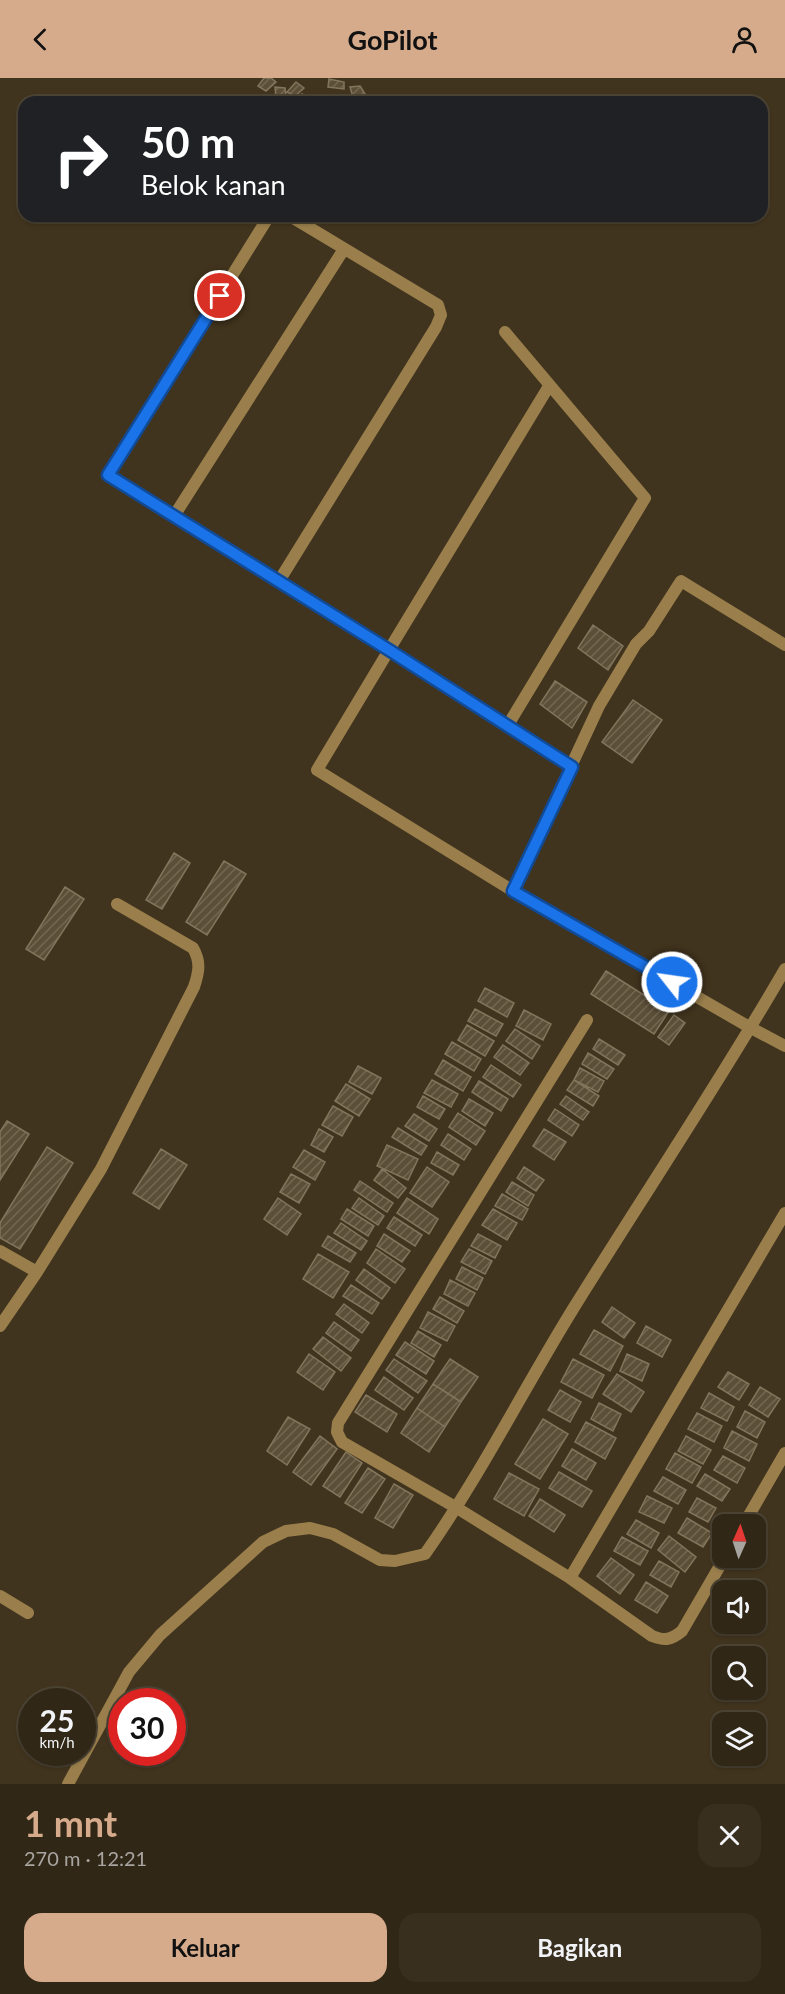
<!DOCTYPE html>
<html lang="id">
<meta charset="utf-8">
<style>
:root{--surface:#312716;--page:#392f1f;--text:#f1f3f6;--muted:#a8a5a1;--line:#4c4435;--accent:#d6ab8b}
body{margin:0;font-family:Lato,sans-serif;background:var(--page);color:var(--text);height:100vh;display:flex;flex-direction:column;font-size:22px;white-space:nowrap}
*{box-sizing:border-box;margin:0}
p{font-size:20px;color:var(--muted)}
.icon{flex:none;width:33px;height:33px;fill:none;stroke:currentColor;stroke-width:2;stroke-linecap:round;stroke-linejoin:round}
.map{position:relative;height:1706px;overflow:hidden}
.drawer{display:flex;flex-direction:column;background:var(--surface);flex:1}
.drawer>*{flex:none}
.banner{position:absolute;left:18px;top:18px;width:750px;height:126px;border-radius:18px;box-shadow:0 2px 4px #0004,0 0 0 2px var(--line);background:#202124;color:#fff;overflow:hidden}
.needle{width:39px;rotate:3deg}
.tools{position:absolute;left:712px;top:1436px;display:grid;gap:12px}
.tools a{display:grid;place-items:center;width:54px;height:54px;border-radius:12px;background:var(--surface);box-shadow:0 2px 4px #0004,0 0 0 2px var(--line);font-size:30px}
.speed{position:absolute;left:18px;top:1610px;display:flex;gap:12px;font-size:30px;font-weight:700;text-align:center}
.speed>*{display:grid;place-content:center;width:78px;height:78px;border-radius:50%;background:var(--surface);box-shadow:0 2px 4px #0004,0 0 0 2px var(--line);line-height:1}
.speed small{font-size:15px;font-weight:400}
.speed .limit{border:9px solid #d22;background:#fff;color:#111}
.pin{position:absolute;display:grid;place-items:center;width:51px;height:51px;color:#fff;margin:-26px;border:3px solid #fff;border-radius:50%;box-shadow:0 2px 6px #0007}
.me{position:absolute;width:66px;margin:-33px;rotate:300deg;stroke-linejoin:round;filter:drop-shadow(0 0 4px #0008)}
.turn{display:flex;align-items:center;gap:21px;height:126px;padding:0 24px;font-size:27px}
.turn .icon{width:78px;height:78px;stroke-width:2.5}
.turn b{display:block;font-size:42px;line-height:51px}
.round{display:grid;place-items:center;flex:none;width:63px;height:63px;border-radius:18px;background:var(--page)}
.head{display:flex;align-items:center;justify-content:space-between;height:102px;padding:0 24px}
h1{font-size:36px;font-weight:700;line-height:45px;color:var(--accent)}
.action{display:flex;gap:12px;margin-top:auto;padding:12px 24px}
.action a{flex:1;height:69px;border-radius:18px;background:var(--accent);color:#111;font-size:24px;font-weight:700;line-height:69px;text-align:center}
.action a+a{background:var(--page);color:var(--text)}
header{display:flex;justify-content:space-between;align-items:center;height:78px;padding:0 24px;background:var(--accent);color:#111;font-size:27px;font-weight:700}
.map>svg:first-child{display:block}
.building{fill:url(#building-hatch);stroke:#83755c;stroke-width:1.5}
.lines{fill:none;stroke-linecap:round;stroke-linejoin:round}
.minor{stroke:#9a7f4c;stroke-width:12}
.route-casing{stroke:#114b97;stroke-width:15}
.route{stroke:#1a73e8;stroke-width:10}
</style>
<header><svg class="icon" aria-label="back" viewBox="0 0 24 24"><path d="M15 5l-7 7 7 7"/></svg>GoPilot<svg class="icon" aria-label="person" viewBox="0 0 24 24"><circle cx="12" cy="8" r="4"/><path d="M4 21q1-7 8-7t8 7"/></svg></header>
<div class="map">
<svg width="785" height="1706" viewBox="0 0 785 1706">
<defs>
<pattern id="building-hatch" width="6" height="6" patternUnits="userSpaceOnUse" patternTransform="scale(1.5)"><rect width="6" height="6" fill="#5c4f37"/><path d="M-1 1l2-2M0 6l6-6M5 7l2-2" fill="none" stroke="#736752"/></pattern>
</defs>
<rect width="100%" height="100%" fill="#41341e"/>
<path class="building" d="M 264,0 L 271,0 L 276,4 L 266,13 L 258,8 Z
M 329,1 L 344,4 L 344,11 L 328,9 Z
M 296,4 L 304,10 L 295,18 L 287,14 Z
M 360,8 L 365,16 L 353,19 L 350,9 Z
M 275,9 L 285,10 L 286,18 L 276,20 Z
M 302,16 L 308,19 L 305,24 L 296,24 Z
M 331,18 L 334,24 L 323,24 L 321,19 Z
M 593,547 L 623,568 L 608,592 L 578,570 Z
M 555,603 L 587,624 L 572,650 L 540,626 Z
M 633,622 L 662,642 L 632,685 L 602,664 Z
M 174,775 L 190,785 L 162,831 L 146,822 Z
M 224,783 L 246,796 L 207,857 L 186,844 Z
M 65,809 L 84,821 L 44,882 L 26,871 Z
M 606,893 L 669,933 L 654,956 L 591,916 Z
M 485,910 L 514,925 L 507,939 L 478,923 Z
M 475,931 L 503,946 L 496,958 L 468,943 Z
M 524,932 L 551,946 L 543,962 L 516,948 Z
M 674,937 L 685,945 L 669,967 L 658,959 Z
M 467,947 L 494,963 L 485,978 L 458,962 Z
M 515,951 L 540,968 L 532,981 L 506,963 Z
M 599,961 L 625,977 L 618,987 L 593,971 Z
M 452,964 L 481,981 L 474,993 L 445,976 Z
M 503,967 L 529,985 L 520,997 L 494,979 Z
M 588,975 L 614,991 L 607,1001 L 582,986 Z
M 443,982 L 471,999 L 463,1013 L 435,996 Z
M 491,987 L 521,1007 L 513,1019 L 483,999 Z
M 358,988 L 381,1000 L 372,1016 L 349,1004 Z
M 580,990 L 604,1003 L 598,1014 L 574,1002 Z
M 432,1002 L 458,1016 L 451,1029 L 424,1015 Z
M 574,1002 L 599,1018 L 593,1028 L 567,1012 Z
M 479,1003 L 508,1021 L 501,1033 L 472,1014 Z
M 346,1006 L 370,1021 L 359,1038 L 335,1023 Z
M 423,1018 L 445,1031 L 439,1041 L 417,1029 Z
M 566,1018 L 589,1034 L 583,1042 L 560,1026 Z
M 469,1021 L 493,1035 L 485,1048 L 462,1033 Z
M 333,1028 L 353,1039 L 342,1058 L 322,1047 Z
M 555,1031 L 579,1047 L 572,1058 L 548,1042 Z
M 458,1035 L 485,1053 L 476,1067 L 449,1049 Z
M 414,1036 L 437,1051 L 429,1063 L 405,1048 Z
M 7,1043 L 29,1056 L 0,1102 L 0,1054 Z
M 398,1050 L 427,1068 L 421,1077 L 392,1059 Z
M 319,1051 L 333,1059 L 324,1074 L 311,1067 Z
M 544,1051 L 566,1064 L 554,1082 L 533,1068 Z
M 448,1056 L 471,1071 L 464,1082 L 441,1067 Z
M 387,1067 L 418,1081 L 408,1102 L 377,1088 Z
M 47,1069 L 73,1085 L 20,1171 L 0,1160 L 0,1145 Z
M 161,1071 L 187,1087 L 159,1131 L 133,1115 Z
M 304,1072 L 325,1084 L 315,1102 L 293,1089 Z
M 437,1074 L 459,1087 L 453,1097 L 431,1085 Z
M 427,1089 L 449,1104 L 432,1129 L 410,1115 Z
M 524,1089 L 544,1102 L 536,1113 L 517,1100 Z
M 382,1091 L 406,1110 L 398,1120 L 374,1102 Z
M 291,1096 L 310,1106 L 299,1125 L 280,1114 Z
M 360,1103 L 393,1125 L 387,1134 L 354,1112 Z
M 512,1104 L 534,1117 L 528,1128 L 506,1114 Z
M 502,1116 L 528,1131 L 522,1142 L 495,1128 Z
M 278,1120 L 301,1136 L 287,1157 L 264,1141 Z
M 359,1120 L 384,1138 L 378,1147 L 352,1130 Z
M 407,1120 L 438,1141 L 429,1156 L 397,1135 Z
M 347,1131 L 374,1148 L 368,1158 L 341,1141 Z
M 493,1131 L 517,1145 L 507,1162 L 482,1147 Z
M 394,1139 L 422,1157 L 415,1168 L 387,1150 Z
M 341,1145 L 367,1163 L 361,1172 L 334,1155 Z
M 384,1156 L 410,1173 L 402,1184 L 377,1168 Z
M 478,1156 L 501,1168 L 495,1180 L 471,1168 Z
M 328,1158 L 356,1175 L 350,1184 L 322,1168 Z
M 376,1171 L 405,1191 L 395,1205 L 367,1185 Z
M 469,1171 L 492,1183 L 485,1196 L 461,1184 Z
M 318,1176 L 349,1194 L 333,1220 L 303,1201 Z
M 462,1189 L 483,1200 L 477,1212 L 456,1201 Z
M 364,1191 L 390,1210 L 382,1221 L 356,1202 Z
M 450,1202 L 475,1215 L 468,1228 L 444,1216 Z
M 351,1207 L 379,1225 L 372,1236 L 343,1218 Z
M 440,1219 L 464,1233 L 457,1245 L 433,1231 Z
M 344,1226 L 369,1245 L 362,1255 L 336,1236 Z
M 612,1229 L 635,1245 L 624,1260 L 602,1244 Z
M 428,1234 L 455,1248 L 447,1263 L 420,1250 Z
M 334,1244 L 359,1262 L 351,1273 L 326,1255 Z
M 646,1248 L 671,1262 L 662,1279 L 637,1265 Z
M 594,1252 L 623,1268 L 610,1293 L 580,1276 Z
M 418,1253 L 441,1267 L 434,1279 L 411,1265 Z
M 323,1259 L 351,1280 L 341,1293 L 313,1271 Z
M 405,1264 L 434,1283 L 426,1296 L 396,1277 Z
M 309,1276 L 335,1294 L 323,1312 L 297,1294 Z
M 627,1276 L 649,1286 L 642,1303 L 620,1293 Z
M 394,1281 L 427,1303 L 418,1315 L 386,1292 Z
M 450,1281 L 478,1299 L 461,1324 L 433,1306 Z
M 573,1281 L 604,1297 L 592,1320 L 561,1304 Z
M 728,1294 L 749,1306 L 739,1322 L 718,1309 Z
M 617,1296 L 644,1314 L 631,1334 L 603,1316 Z
M 384,1299 L 413,1320 L 404,1332 L 375,1312 Z
M 433,1306 L 461,1324 L 445,1349 L 417,1330 Z
M 760,1309 L 780,1321 L 768,1339 L 749,1327 Z
M 560,1312 L 581,1324 L 570,1344 L 548,1332 Z
M 709,1315 L 734,1329 L 727,1343 L 701,1330 Z
M 366,1317 L 397,1336 L 387,1354 L 355,1334 Z
M 599,1325 L 621,1336 L 613,1353 L 591,1341 Z
M 417,1330 L 445,1349 L 429,1374 L 401,1355 Z
M 745,1333 L 765,1344 L 757,1360 L 737,1349 Z
M 697,1335 L 722,1348 L 714,1364 L 688,1351 Z
M 288,1339 L 310,1351 L 287,1387 L 267,1373 Z
M 543,1341 L 568,1356 L 540,1401 L 515,1386 Z
M 586,1344 L 616,1360 L 605,1381 L 575,1364 Z
M 732,1353 L 757,1366 L 749,1383 L 724,1370 Z
M 320,1358 L 337,1371 L 311,1407 L 293,1394 Z
M 686,1358 L 711,1372 L 703,1386 L 678,1373 Z
M 572,1371 L 596,1385 L 586,1402 L 562,1388 Z
M 346,1374 L 362,1385 L 340,1419 L 323,1408 Z
M 675,1375 L 701,1389 L 692,1405 L 666,1391 Z
M 723,1378 L 745,1390 L 737,1405 L 714,1392 Z
M 368,1390 L 385,1401 L 362,1435 L 345,1425 Z
M 559,1394 L 592,1413 L 582,1429 L 549,1410 Z
M 509,1395 L 539,1411 L 524,1438 L 494,1421 Z
M 705,1396 L 730,1411 L 722,1423 L 697,1408 Z
M 663,1399 L 686,1412 L 678,1426 L 654,1413 Z
M 394,1406 L 413,1417 L 393,1450 L 375,1440 Z
M 647,1418 L 672,1430 L 664,1445 L 639,1434 Z
M 697,1420 L 716,1430 L 708,1444 L 689,1434 Z
M 540,1421 L 565,1437 L 554,1454 L 529,1438 Z
M 687,1440 L 712,1455 L 703,1469 L 678,1455 Z
M 636,1442 L 659,1455 L 651,1470 L 627,1456 Z
M 669,1458 L 696,1479 L 685,1494 L 658,1472 Z
M 622,1459 L 648,1473 L 640,1487 L 614,1473 Z
M 611,1480 L 634,1497 L 620,1516 L 597,1498 Z
M 659,1483 L 679,1494 L 671,1509 L 650,1497 Z
M 646,1504 L 668,1518 L 657,1535 L 635,1522 Z"/>
<g class="lines">
<path class="minor" d="M 269,138 L 108,397 L 389,572 L 317,692 L 513,813
M 505,254 L 645,420 L 508,647
M 549,308 L 389,572 L 572,689
M 174,438 L 344,171
M 279,503 L 436,249 L 441,237 L 438,227 L 290,138
M 785,567 L 681,503 L 649,553 L 636,566 L 599,628 L 513,813 L 751,950 L 785,968
M 587,942 L 338,1345 L 337,1354 L 342,1364 L 457,1430 L 570,1500 L 785,1135
M 0,1173 L 37,1194
M 0,1248 L 37,1194 L 101,1091 L 194,909 C 199,894 201,884 193,870 L 117,826
M 744,1446 L 785,1375
M 570,1500 L 652,1558 C 665,1563 671,1562 682,1553 L 725,1479
M 0,1518 L 28,1535
M 68,1706 L 129,1594 L 160,1557 L 263,1464 L 286,1453 L 310,1450 L 333,1456 L 380,1482 L 395,1483 L 425,1476 C 480,1398 523,1312 573,1231 C 643,1118 718,1007 785,891"/>
</g>
<g class="lines">
<g class="route-casing">
<path id="route" d="M 220,218 L 108,397 L 389,572 L 572,689 L 513,813 L 672,904"/>
</g>
<use href="#route" class="route"/>
</g>
</svg>
<div class="tools">
<a><svg class="needle" viewBox="-14 -14 28 28"><path d="M0-13l5 13h-10z" fill="#e53935"/><path d="M0 13l5-13h-10z" fill="#a8a5a1"/></svg></a>
<a><svg class="icon" aria-label="sound" viewBox="0 0 24 24"><path d="M4 9h4l5-4v14l-5-4H4zM17 9q2 3 0 6"/></svg></a>
<a><svg class="icon" aria-label="search" viewBox="0 0 24 24"><circle cx="10" cy="10" r="6"/><path d="M15 15l6 6"/></svg></a>
<a><svg class="icon" aria-label="layers" viewBox="0 0 24 24"><path d="M12 4l9 5-9 5-9-5zM3 14l9 5 9-5"/></svg></a>
</div>
<div class="speed"><div>25<small>km/h</small></div><div class="limit">30</div></div>
<div class="pin" style="left:220px;top:218px;background:#d93025"><svg class="icon" aria-label="arrive" viewBox="0 0 24 24"><path d="M6 21V4h12l-3 4 3 4H6"/></svg></div>
<svg class="me" style="left:672px;top:904px" viewBox="-20 -20 40 40"><circle r="17" fill="#1a73e8" stroke="#fff" stroke-width="3"/><path d="M0-11L8 9 0 5-8 9z" fill="#fff"/></svg>
<div class="banner">
<div class="turn"><svg class="icon" aria-label="right" viewBox="0 0 24 24"><path d="M7 20v-9h11M14 6l5 5-5 5"/></svg><div><b>50 m</b>Belok kanan</div></div>
</div>
</div>
<section class="drawer">
<div class="head"><div><h1>1 mnt</h1><p>270 m · 12:21</p></div><a class="round"><svg class="icon" aria-label="close" viewBox="0 0 24 24"><path d="M6 6l12 12M18 6L6 18"/></svg></a></div>
<div class="action"><a>Keluar</a><a>Bagikan</a></div>
</section>
